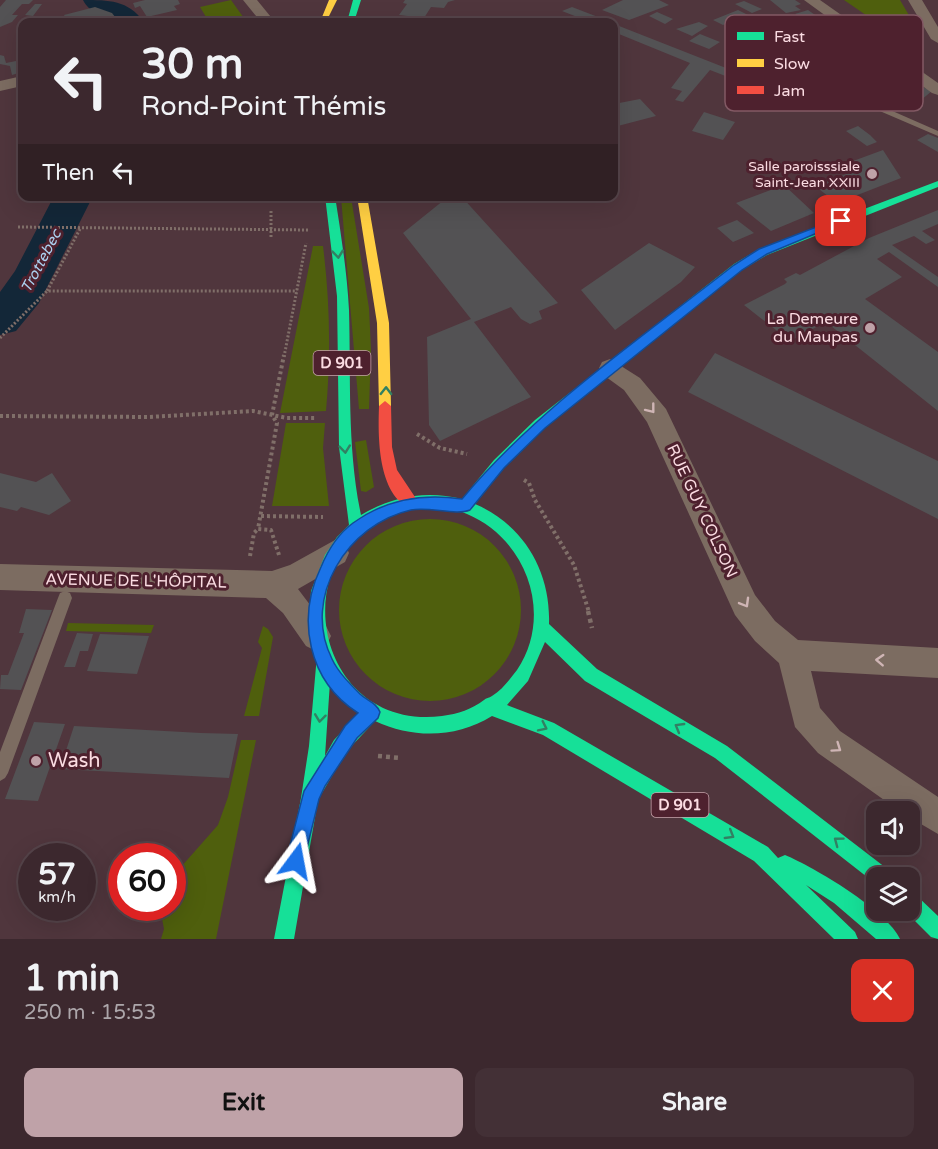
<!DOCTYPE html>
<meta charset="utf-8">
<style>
:root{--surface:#3c282e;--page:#433036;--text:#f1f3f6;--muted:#aca6aa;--line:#55444a;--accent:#bfa2a8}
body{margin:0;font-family:"Varela Round",sans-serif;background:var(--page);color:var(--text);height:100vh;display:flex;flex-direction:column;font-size:22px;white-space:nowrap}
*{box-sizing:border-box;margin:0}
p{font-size:20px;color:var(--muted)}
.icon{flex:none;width:33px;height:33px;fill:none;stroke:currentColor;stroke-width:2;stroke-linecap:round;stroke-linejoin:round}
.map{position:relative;height:939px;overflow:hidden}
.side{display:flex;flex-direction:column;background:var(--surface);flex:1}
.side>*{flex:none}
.guide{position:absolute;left:18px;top:18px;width:600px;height:183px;border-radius:12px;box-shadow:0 6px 24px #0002,0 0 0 2px var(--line);background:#3c282e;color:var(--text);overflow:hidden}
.controls{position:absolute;left:866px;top:801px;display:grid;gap:12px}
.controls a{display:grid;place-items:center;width:54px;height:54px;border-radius:12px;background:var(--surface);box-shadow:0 6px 24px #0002,0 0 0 2px var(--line);font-size:30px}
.speed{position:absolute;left:18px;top:843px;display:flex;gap:12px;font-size:30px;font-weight:700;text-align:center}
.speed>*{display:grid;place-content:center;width:78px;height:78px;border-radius:50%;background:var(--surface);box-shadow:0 6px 24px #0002,0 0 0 2px var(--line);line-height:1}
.speed small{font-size:15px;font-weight:400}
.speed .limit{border:9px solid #d22;background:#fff;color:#111}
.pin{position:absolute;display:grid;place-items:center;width:51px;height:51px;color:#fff;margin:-26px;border-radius:12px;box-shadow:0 3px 9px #0006}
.me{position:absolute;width:66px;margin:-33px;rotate:13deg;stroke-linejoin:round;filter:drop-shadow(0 0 4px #0008)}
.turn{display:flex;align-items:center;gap:21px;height:126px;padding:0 24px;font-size:27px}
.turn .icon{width:78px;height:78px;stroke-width:2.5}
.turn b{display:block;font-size:42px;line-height:51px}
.then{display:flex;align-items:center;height:57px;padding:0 24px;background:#0003;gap:12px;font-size:22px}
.round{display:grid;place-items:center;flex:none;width:63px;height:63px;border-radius:12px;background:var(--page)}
.head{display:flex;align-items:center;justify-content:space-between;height:102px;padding:0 24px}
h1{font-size:36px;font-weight:700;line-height:45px}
.button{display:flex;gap:12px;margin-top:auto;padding:12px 24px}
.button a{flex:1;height:69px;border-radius:12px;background:var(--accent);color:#111;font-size:24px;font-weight:700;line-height:69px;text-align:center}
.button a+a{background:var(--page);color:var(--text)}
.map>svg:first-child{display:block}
.green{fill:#4f5f0d}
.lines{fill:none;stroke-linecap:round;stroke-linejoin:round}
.river{fill:#132738;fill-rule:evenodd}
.building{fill:#535254}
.path-far2{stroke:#806f69;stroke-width:3;stroke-dasharray:2 2;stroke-linecap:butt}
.path-far1{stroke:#806f69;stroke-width:4;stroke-dasharray:3 3;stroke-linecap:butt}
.path{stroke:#806f69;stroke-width:4.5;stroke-dasharray:4 4;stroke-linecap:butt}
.lane{fill:#7c6c61;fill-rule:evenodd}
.street{fill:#7c6c61;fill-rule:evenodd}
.fast{fill:#16e098;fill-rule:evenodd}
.slow{fill:#ffcf43;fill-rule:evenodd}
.jam{fill:#f24e42;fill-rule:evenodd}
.oneway{stroke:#328063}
.oneway2{stroke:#cfb5b5}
.route{fill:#1a73e8;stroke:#114b97;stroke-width:1.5}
.poi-dot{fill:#bfa2a8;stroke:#4e212e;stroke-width:2}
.labels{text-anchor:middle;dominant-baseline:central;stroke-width:6;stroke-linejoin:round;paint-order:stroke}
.far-poi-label{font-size:14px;fill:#fbdce2;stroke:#4e212e;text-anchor:end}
.far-water-label{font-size:15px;font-style:italic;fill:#acd1f0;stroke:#4e212e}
.shield{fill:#4e212e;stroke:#c7a4ac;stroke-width:1.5}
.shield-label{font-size:15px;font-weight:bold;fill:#fbdce2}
.poi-label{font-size:16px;fill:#fbdce2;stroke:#4e212e;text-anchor:end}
.street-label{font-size:16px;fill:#fbdce2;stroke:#4e212e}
.near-poi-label{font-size:20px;fill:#fbdce2;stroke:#4e212e;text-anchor:start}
.key{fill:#4e212e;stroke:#825964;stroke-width:1.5}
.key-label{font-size:16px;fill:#fbdce2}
</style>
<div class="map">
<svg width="938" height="939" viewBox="0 0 938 939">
<rect width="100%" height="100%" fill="#50363d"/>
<path class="green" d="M 231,0 L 246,21 L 209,22 L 200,7 Z
M 844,0 L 900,0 L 923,39 L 911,46 Z
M 341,197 L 351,197 L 369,308 L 371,349 L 369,409 L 359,409 Z
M 313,246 L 323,246 C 330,302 331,355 326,411 L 280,413 Z
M 286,423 L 325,423 L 323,448 L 329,506 L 272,506 Z
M 366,440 L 374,487 L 366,492 L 361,491 L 355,442 Z
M339 610a91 91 0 1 1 182 0a91 91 0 1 1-182 0Z
M 68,623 L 154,625 L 151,633 L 66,631 Z
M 263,626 L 268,629 L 273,637 L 259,716 L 244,716 L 262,648 L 258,642 Z
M 241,740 L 256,740 L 216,939 L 161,939 L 164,929 L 160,908 L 172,908 L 173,876 L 218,825 L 228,797 Z"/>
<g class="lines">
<path class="river" d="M 83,0 C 109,0 128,0 144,22 L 112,22 C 102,13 89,13 83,0 Z
M 54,196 L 93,196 L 39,303 L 16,331 L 0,335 L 0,292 L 15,271 Z"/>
</g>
<path class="building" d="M 6,0 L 33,0 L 29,4 L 22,4 L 12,15 L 18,15 L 12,22 L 0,27 L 0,7 Z
M 145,0 L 178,0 L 180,4 L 174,6 L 177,10 L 147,17 L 140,6 L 135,8 L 133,3 Z
M 405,0 L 455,0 L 448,2 L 444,8 L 431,7 L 424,18 L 399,15 L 407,4 L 403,3 Z
M 623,0 L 659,0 L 669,5 L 629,20 L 602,10 Z
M 770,0 L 795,0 L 801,4 L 795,6 L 801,10 L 786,13 Z
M 744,1 L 762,9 L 752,13 L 735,4 Z
M 35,4 L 42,4 L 33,16 L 25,15 Z
M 95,7 L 112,13 L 119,22 L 82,22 L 79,18 L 67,21 L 64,15 Z
M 572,7 L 611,22 L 590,22 L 562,11 Z
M 738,10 L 748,15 L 723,25 L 713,20 Z
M 808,10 L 825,22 L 810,25 L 795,14 Z
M 657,12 L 673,19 L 665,24 L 649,16 Z
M 699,22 L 708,26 L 692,36 L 676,29 Z
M 614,24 L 726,68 L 747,55 L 772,66 L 746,84 L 710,70 L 683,102 L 675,100 L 682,91 L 671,88 L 690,63 L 614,32 Z
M 700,34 L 720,42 L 709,49 L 689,41 Z
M 0,55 L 4,56 L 6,63 L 21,60 L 22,72 L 12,75 L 10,66 L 0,64 Z
M 893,68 L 915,84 L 932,91 L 921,100 L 904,92 L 911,87 L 883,74 Z
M 640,99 L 656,116 L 614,127 L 614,104 Z
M 704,112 L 735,122 L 723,140 L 692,131 Z
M 858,126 L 870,135 L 877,142 L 867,146 L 846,131 Z
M 928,134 L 938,138 L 938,152 L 917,140 Z
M 883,150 L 901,178 L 837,203 L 815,186 L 854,171 L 845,164 Z
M 784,185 L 814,213 L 771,231 L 736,203 Z
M 449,196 L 461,196 L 558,303 L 539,311 L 542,319 L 530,324 L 521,319 L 511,307 L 474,322 L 531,397 L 440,441 L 429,425 L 427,337 L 471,319 L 403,233 Z
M 938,210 L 938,224 L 922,231 L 935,240 L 926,244 L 914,236 L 892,245 L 938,277 L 938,287 L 889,252 L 877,259 L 902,277 L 865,299 L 938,352 L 938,411 L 826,322 L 790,341 L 744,305 L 785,284 L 787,282 L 784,279 L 796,273 L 800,275 L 869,238 Z
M 737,220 L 754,233 L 733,242 L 717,228 Z
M 649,243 L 695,267 L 681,282 L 615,330 L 581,290 Z
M 715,353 L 938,461 L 938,519 L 688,392 Z
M 0,473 L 36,482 L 52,473 L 71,501 L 49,515 L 21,507 L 17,511 L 0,507 Z
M 26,609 L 52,610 L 21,690 L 0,689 L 1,675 L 8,675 L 24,633 L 19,633 Z
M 77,633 L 93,634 L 88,651 L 80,651 L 75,667 L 64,667 Z
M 100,634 L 149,636 L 137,674 L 87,671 Z
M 34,722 L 65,724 L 38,801 L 5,799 Z
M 74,726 L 201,733 L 238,734 L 229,778 L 60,769 Z"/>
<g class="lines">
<path class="path-far2" d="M 271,211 L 271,237
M 18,227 L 309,230
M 80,229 L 47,291 L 297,291
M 0,338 L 47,291
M 284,357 L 306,243"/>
<path class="path-far1" d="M 0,416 L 149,417 L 253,411 L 287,418 L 316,418
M 417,434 L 440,448 L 467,454
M 524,480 L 529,483 L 535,500 L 574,565 L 589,612
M 261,516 L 323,517
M 279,555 L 271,530 L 258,529 L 277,423 L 272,415 L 284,355
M 250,556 L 254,533 L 258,529"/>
<path class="path" d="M 588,611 L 592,628
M 378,756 L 400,758"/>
<path class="lane" d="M 761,56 L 767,56 L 938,131 L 938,136 L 761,60 Z
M 65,591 L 70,593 L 72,598 L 8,773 L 5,778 L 0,781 L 0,752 L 58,598 L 60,593 Z"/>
<path class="street" d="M 243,0 L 257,0 L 275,22 L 261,22 Z
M 804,0 L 820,0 L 938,83 L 938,95 L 932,93 Z
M 908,0 L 922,0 L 938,27 L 938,43 L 931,39 Z
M 296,18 L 324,18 L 331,22 L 289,22 Z
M 22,76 L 22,86 L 0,91 L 0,81 Z
M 610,359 L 640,378 L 666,409 L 755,595 L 775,621 L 798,640 L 938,648 L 938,678 L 811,671 L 820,708 L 840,731 L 938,797 L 938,834 L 909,817 L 909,812 L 901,812 L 818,753 L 795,727 L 779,663 L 755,641 L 735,615 L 647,422 L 624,390 L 602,374 L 599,368 L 602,362 Z
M 335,540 L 345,544 L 349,553 L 345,562 L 298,589 L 326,626 L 331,636 L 326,646 L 316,651 L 306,646 L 283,613 L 266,598 L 0,590 L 0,564 L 272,571 L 290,565 Z"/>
<path class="fast" d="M 353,0 L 361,0 L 354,22 L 347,22 Z
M 938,181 L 938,187 L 767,255 L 742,270 L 545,428 L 504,468 L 475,504 C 524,525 551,572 549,624 L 597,669 L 727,746 L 890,871 L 892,878 L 876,878 L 876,884 L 715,758 L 585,681 L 545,642 L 528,681 L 507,705 L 554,723 L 768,847 L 778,858 L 785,855 C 814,867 888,911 900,939 L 876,939 L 834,903 L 806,885 L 855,932 L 858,939 L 834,939 L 754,861 L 543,735 L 492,716 C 456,738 414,739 375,721 L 346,752 L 322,793 L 319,794 L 294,939 L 274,939 L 301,798 L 309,746 L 317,655 L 309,624 L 311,591 L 325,555 L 337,537 L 349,525 L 339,447 L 337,296 L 325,196 L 335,196 C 341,234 347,272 349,310 C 351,379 347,448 361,515 C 393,496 426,490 462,499 L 494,460 L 535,420 L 734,264 L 759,249 ZM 418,507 C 435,506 452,507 467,514 C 527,539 554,615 517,670 C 510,679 502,690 492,696 C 489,698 486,698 484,700 C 472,709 458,714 442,716 C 306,733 277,528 418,507 ZM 330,682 L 344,698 L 360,712 L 334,740 L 325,756 Z
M 909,892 L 916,895 L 938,916 L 938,939 L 931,937 L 904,910 L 909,910 Z"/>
<path class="slow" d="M 329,0 L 337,0 L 326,22 L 320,22 Z
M 357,196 L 367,196 L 389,323 L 391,406 L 385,411 L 379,406 L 377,323 Z"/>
<path class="jam" d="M 385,401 L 391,406 L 392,447 L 397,470 L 419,503 L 417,507 L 412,509 C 377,496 378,435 379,406 Z"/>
</g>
<defs><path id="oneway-chevron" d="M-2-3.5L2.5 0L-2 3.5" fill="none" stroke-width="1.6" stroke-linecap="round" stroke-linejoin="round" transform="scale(1.5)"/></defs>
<g class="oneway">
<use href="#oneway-chevron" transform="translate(338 254) rotate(84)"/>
<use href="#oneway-chevron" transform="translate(386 391) rotate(-89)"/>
<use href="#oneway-chevron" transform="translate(345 449) rotate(84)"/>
<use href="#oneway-chevron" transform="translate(320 718) rotate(97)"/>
<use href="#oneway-chevron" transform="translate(543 727) rotate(26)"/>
<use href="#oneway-chevron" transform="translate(679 727) rotate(-150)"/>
<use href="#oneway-chevron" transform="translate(730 835) rotate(31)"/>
<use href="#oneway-chevron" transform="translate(838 841) rotate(-143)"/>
</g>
<g class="oneway2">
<use href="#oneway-chevron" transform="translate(651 409) rotate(52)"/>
<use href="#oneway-chevron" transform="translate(745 603) rotate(60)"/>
<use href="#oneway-chevron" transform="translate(880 660) rotate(-177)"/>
<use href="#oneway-chevron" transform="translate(837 748) rotate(35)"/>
</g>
<path class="route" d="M 837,219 L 846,221 L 767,254 L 742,270 L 545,428 L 504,468 L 470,510 C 455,516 429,506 411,510 C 348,524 301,597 332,659 C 338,672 350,684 360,694 C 367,701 376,702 380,712 L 378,718 L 357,738 L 325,786 L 319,799 L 302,868 L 296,871 L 289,868 L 286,861 L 304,791 L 345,726 L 358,713 C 308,681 296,619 321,567 C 328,550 338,534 353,523 C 386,499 422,493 462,499 C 539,407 640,339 734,265 L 759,249 Z"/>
<g class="poi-dot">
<circle cx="872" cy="174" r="6"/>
<circle cx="870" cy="328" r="6"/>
<circle cx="36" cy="761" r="6"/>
</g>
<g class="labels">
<g class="far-poi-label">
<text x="860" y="166">Salle paroisssiale<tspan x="860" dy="16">Saint-Jean XXIII</tspan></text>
</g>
<g class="far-water-label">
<text transform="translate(41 261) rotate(-62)">Trottebec</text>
</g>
<g class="shield">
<rect x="313.5" y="351" width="57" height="24" rx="4.5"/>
<rect x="651.5" y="793" width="57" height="24" rx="4.5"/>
</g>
<g class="shield-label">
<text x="342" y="363">D 901</text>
<text x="680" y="805">D 901</text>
</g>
<g class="poi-label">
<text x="858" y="319">La Demeure<tspan x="858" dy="18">du Maupas</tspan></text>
</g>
<g class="street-label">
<text transform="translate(702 511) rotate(65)">RUE GUY COLSON</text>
<text transform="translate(136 581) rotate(1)">AVENUE DE L'HÔPITAL</text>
</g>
<g class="near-poi-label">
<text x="48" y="761">Wash</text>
</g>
</g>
<rect x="725" y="15" width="198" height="96" rx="9" class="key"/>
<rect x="737" y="32" width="27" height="8" fill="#16e098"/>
<rect x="737" y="59" width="27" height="8" fill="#ffcf43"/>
<rect x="737" y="86" width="27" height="8" fill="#f24e42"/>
<g class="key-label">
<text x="774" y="42">Fast</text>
<text x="774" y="69">Slow</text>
<text x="774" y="96">Jam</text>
</g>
</svg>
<div class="controls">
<a><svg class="icon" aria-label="sound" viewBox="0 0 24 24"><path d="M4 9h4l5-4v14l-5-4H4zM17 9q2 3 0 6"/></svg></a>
<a><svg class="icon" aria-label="layers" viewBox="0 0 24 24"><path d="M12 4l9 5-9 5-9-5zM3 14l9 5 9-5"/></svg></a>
</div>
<div class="speed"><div>57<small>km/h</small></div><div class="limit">60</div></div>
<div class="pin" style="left:841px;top:221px;background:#d93025"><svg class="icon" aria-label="arrive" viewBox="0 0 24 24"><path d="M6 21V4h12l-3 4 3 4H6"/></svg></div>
<svg class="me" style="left:296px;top:861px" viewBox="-20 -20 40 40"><path d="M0-17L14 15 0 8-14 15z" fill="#1a73e8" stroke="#fff" stroke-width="4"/></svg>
<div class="guide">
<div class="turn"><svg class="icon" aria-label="left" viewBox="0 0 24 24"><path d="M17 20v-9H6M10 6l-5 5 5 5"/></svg><div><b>30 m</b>Rond-Point Thémis</div></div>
<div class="then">Then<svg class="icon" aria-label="left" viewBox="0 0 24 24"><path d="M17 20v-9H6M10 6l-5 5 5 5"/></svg></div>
</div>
</div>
<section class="side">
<div class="head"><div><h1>1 min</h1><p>250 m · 15:53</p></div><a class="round" style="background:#d93025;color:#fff"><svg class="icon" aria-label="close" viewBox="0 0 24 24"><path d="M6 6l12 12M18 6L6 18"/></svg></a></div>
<div class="button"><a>Exit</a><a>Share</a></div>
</section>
